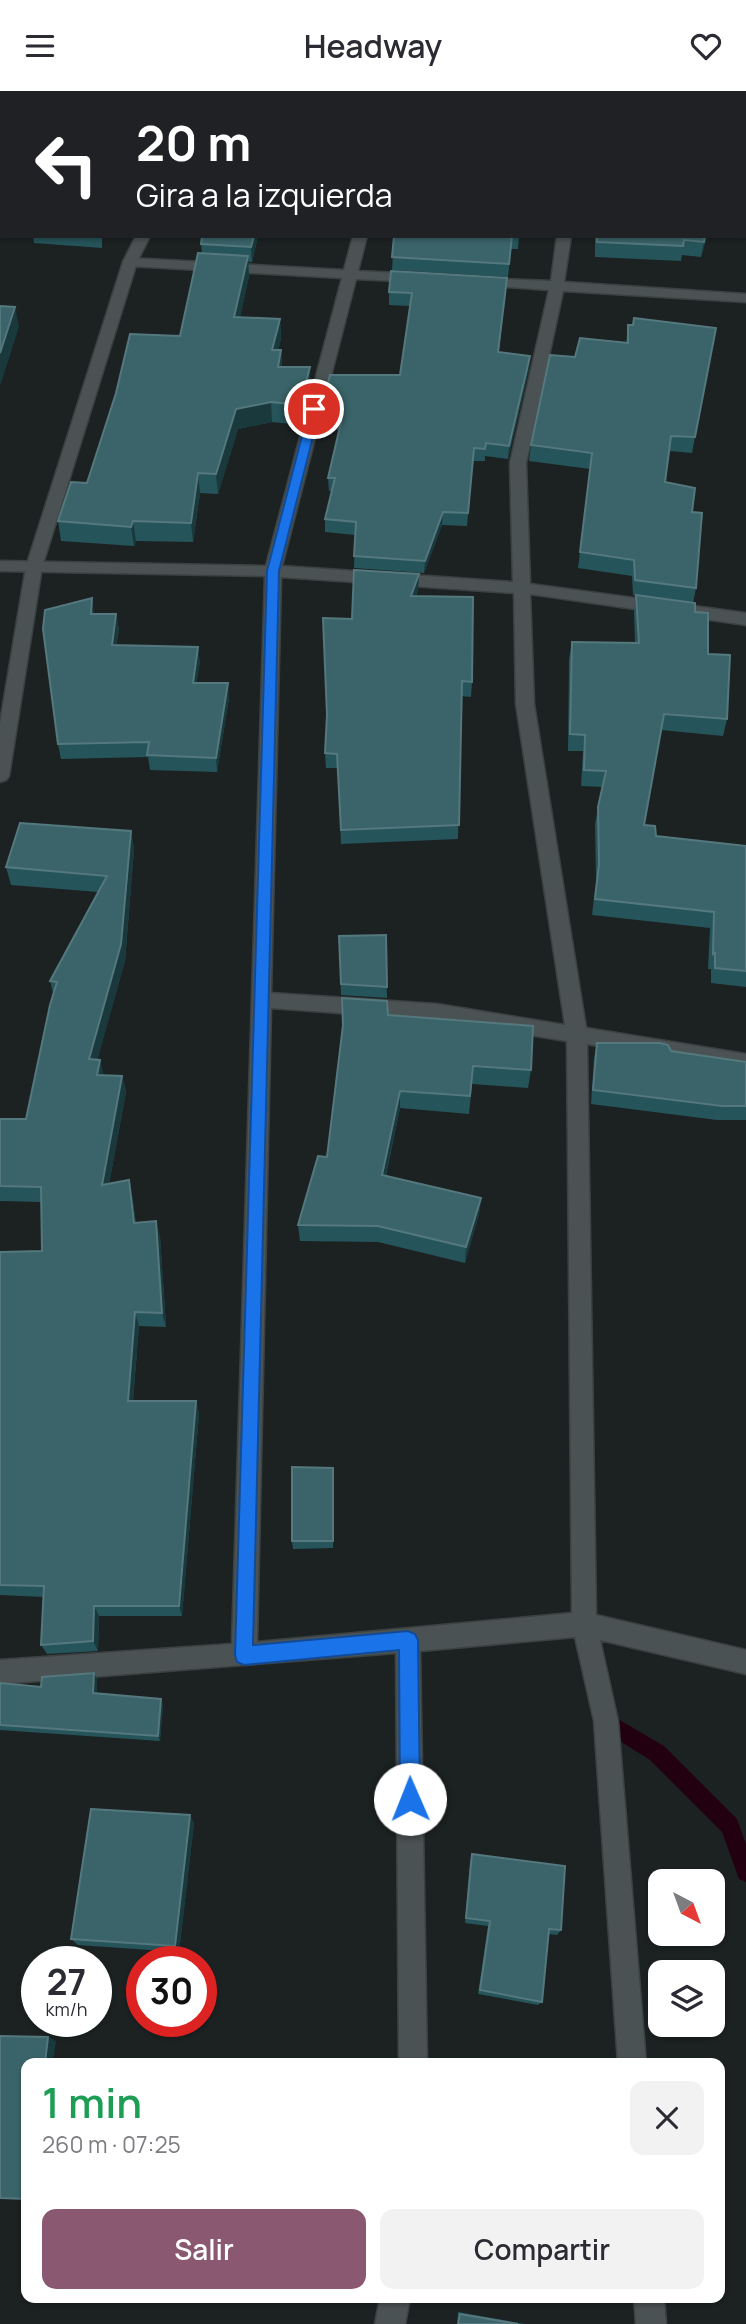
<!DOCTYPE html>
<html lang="es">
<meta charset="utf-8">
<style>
:root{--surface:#fff;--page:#f2f2f3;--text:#2b2b33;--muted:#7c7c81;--accent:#8a5870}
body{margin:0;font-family:Manrope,sans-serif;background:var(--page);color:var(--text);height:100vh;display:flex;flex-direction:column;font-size:26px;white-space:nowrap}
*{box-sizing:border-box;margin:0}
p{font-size:23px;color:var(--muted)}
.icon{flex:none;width:38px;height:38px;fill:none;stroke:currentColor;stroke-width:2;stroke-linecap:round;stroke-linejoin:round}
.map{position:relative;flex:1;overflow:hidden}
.side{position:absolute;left:21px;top:1967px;width:704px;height:245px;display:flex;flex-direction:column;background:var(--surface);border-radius:14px;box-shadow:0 2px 5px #0004}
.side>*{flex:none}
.guide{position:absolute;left:0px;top:0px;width:747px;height:147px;box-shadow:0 2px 5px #0004;background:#202124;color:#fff;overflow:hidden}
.needle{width:46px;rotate:139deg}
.tools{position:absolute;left:648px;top:1778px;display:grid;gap:14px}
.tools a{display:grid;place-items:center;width:77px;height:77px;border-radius:14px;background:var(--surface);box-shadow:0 2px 5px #0004;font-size:35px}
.speed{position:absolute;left:21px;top:1855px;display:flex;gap:14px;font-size:35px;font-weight:700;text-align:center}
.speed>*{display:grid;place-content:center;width:91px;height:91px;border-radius:50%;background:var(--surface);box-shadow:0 2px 5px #0004;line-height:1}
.speed small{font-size:18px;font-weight:400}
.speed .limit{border:10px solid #d22;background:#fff;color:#111}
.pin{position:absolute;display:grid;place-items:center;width:60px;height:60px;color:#fff;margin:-30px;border:4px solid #fff;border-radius:50%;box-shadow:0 2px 7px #0007}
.me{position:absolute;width:77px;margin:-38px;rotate:359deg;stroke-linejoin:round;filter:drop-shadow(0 0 5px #0008)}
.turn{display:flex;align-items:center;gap:24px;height:147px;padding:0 21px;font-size:32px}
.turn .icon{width:91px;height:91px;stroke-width:2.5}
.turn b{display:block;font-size:49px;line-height:60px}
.round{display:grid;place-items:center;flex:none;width:74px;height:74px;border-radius:14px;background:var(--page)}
.summary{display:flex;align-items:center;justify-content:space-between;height:119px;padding:0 21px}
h1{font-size:42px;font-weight:600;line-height:52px;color:#1e9e55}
.primary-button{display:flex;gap:14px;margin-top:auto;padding:14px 21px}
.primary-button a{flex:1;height:80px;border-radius:14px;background:var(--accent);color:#fff;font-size:28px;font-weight:600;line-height:80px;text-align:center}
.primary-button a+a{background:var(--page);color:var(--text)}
header{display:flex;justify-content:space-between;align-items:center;height:91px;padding:0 21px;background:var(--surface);font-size:32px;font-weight:600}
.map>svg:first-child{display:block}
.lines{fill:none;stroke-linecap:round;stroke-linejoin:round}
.stream{fill:#230010;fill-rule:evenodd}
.street-casing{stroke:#3b4041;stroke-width:3}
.secondary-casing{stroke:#3b4041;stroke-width:3}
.street{fill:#4b5253;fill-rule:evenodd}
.secondary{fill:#4b5253;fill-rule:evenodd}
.wall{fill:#25545a}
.shaded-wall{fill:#19393d}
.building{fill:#3a6469;stroke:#54787d;stroke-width:2}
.route{fill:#1a73e8;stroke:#114b97;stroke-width:2}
</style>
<header><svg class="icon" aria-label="menu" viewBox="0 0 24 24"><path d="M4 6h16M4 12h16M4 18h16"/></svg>Headway<svg class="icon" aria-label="heart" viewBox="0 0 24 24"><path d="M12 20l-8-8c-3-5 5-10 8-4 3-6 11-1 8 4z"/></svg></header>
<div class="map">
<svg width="746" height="2233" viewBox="0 0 746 2233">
<rect width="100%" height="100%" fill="#1c2222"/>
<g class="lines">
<path class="stream" d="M 606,1621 L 664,1655 L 737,1728 L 746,1753 L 746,1791 L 739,1788 L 722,1741 L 650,1669 L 599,1637 L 597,1630 L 599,1623 Z"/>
<g class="street-casing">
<path id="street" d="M 579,0 L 591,0 L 591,2 L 579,2 Z
M 353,145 L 367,145 L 358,180 L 418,183 L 425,187 L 418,191 L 356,188 L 282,475 L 513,491 L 510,372 L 549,199 L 478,194 L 473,193 L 473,187 L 551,190 L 557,145 L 571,145 L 564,191 L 746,203 L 746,211 L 563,200 L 526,372 L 530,493 L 746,522 L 746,534 L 530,503 L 534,613 L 586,937 L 746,963 L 746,979 L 587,953 L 596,1524 L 746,1559 L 746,1583 L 600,1549 L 618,1630 L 646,1972 L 618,1972 L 594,1630 L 575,1546 L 420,1560 L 427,1972 L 399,1972 L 396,1562 L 0,1593 L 0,1569 L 232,1553 L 265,485 L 0,480 L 0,470 L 266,475 L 342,187 L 130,175 L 123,171 L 130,167 L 344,179 ZM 281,486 L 514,502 L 516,613 L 565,934 L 437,913 L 271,902 ZM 271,917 L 437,929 L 567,950 L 572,1522 L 257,1551 Z
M 380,2207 L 410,2207 L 405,2233 L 375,2233 Z
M 634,2207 L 664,2207 L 666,2233 L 636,2233 Z"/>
</g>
<g class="secondary-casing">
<path id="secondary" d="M 211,0 L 223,0 L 210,2 Z
M 136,145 L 150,145 L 137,171 L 42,476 L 9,685 L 6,689 L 0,691 L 0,632 L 26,476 L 123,171 Z"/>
</g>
<use href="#street" class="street"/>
<use href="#secondary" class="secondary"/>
</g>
<path class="wall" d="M 33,145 L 102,145 L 102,157 L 34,152 Z
M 258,145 L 252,171 L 248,171 L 249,185 L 240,226 L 280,228 L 281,248 L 278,259 L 281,259 L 282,276 L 311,296 L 301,334 L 272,331 L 238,338 L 218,403 L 200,402 L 193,451 L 136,450 L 134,455 L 61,450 L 58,430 L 87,392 L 180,245 L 202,162 L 201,153 Z
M 394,145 L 519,145 L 518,158 L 511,158 L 508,186 L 392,179 Z
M 595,145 L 707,145 L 701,166 L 682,164 L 681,170 L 595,166 Z
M 507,187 L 499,261 L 530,265 L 529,278 L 508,368 L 485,365 L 485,370 L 473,370 L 467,435 L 442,434 L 424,482 L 354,477 L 355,444 L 325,441 L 325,428 L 332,400 L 329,400 L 328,387 L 339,339 L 320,337 L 320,324 L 400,284 L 410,215 L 389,214 L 389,201 Z
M 628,234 L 716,237 L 692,362 L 669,360 L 665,391 L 692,421 L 696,497 L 693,512 L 727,628 L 723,645 L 661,639 L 644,734 L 656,745 L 746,755 L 746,896 L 711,892 L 711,878 L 708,878 L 710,837 L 592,824 L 596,789 L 595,733 L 602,696 L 581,695 L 583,660 L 568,660 L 569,568 L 572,551 L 635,552 L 634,521 L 636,505 L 633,504 L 632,485 L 578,477 L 590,378 L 529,370 L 531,354 L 575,266 L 626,252 Z
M 419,483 L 418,498 L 416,505 L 472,591 L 471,606 L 461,605 L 458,748 L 341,753 L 338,677 L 326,677 L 325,662 L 352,528 Z
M 94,523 L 116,523 L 119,539 L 116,554 L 200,571 L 196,592 L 229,607 L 217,681 L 150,679 L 148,666 L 61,668 L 58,653 Z
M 131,740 L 134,758 L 125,870 L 97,969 L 100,969 L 103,984 L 122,985 L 126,1001 L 109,1093 L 132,1104 L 136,1132 L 160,1145 L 166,1236 L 139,1235 L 133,1310 L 196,1310 L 199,1323 L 182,1525 L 99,1525 L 98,1560 L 47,1563 L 41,1554 L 43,1506 L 0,1504 L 0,1161 L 42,1160 L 41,1111 L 0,1110 L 0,1028 L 26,1028 L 53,902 L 50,890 L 98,801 L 11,794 L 6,776 Z
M 386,844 L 387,907 L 341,904 L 339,845 Z
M 388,924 L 531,979 L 528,997 L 472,993 L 469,1023 L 400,1017 L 386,1085 L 481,1107 L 479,1123 L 465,1172 L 378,1151 L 300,1150 L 298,1134 L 327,1066 L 343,936 Z
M 597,952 L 671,960 L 746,972 L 746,1029 L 717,1029 L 591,1013 L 594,967 Z
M 334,1385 L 333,1457 L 293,1458 L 292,1450 Z
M 94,1582 L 97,1588 L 97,1602 L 163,1614 L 160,1650 L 0,1639 L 0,1592 L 41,1596 Z
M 194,1732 L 179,1861 L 78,1854 L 71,1848 Z
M 472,1763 L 561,1839 L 557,1844 L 549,1843 L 542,1911 L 538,1914 L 478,1903 L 488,1835 L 465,1832 L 470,1770 Z
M 458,2221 L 525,2233 L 457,2233 Z"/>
<path class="shaded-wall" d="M 254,145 L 258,145 L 252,171 L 251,156 Z
M 705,145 L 707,145 L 701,166 L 704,151 Z
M 248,165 L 249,185 L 236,246 L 234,226 Z
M 15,216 L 19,236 L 0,295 L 0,262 Z
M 280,228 L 281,248 L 274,279 L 272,259 Z
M 281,259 L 282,279 L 278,276 Z
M 530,265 L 529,278 L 508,368 L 509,355 Z
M 310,276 L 311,296 L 301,334 L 300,314 Z
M 271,311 L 272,331 L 238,338 L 218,403 L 216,383 L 236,318 Z
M 198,382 L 200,402 L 193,451 L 191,432 Z
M 443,421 L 442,434 L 424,482 L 425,470 Z
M 133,430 L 136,450 L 134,455 L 131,436 Z
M 419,483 L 418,498 L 410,520 L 411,505 Z
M 92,507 L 94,522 L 94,538 L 91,523 Z
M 116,523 L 119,539 L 114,569 L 112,554 Z
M 198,556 L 200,571 L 194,607 L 193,592 Z
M 228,592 L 229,607 L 217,681 L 216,667 Z
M 131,740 L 134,758 L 125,870 L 93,985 L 89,968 Z
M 100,969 L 104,985 L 97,984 Z
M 122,985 L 126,1001 L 106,1109 L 102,1094 Z
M 400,1000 L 400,1017 L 382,1101 L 382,1084 Z
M 129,1089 L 132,1104 L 138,1147 L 134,1132 Z
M 481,1107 L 479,1123 L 465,1172 L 466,1156 Z
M 156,1130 L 160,1145 L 166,1236 L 162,1222 Z
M 135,1221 L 139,1235 L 132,1322 L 128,1310 Z
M 196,1310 L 199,1323 L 182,1525 L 179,1515 Z
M 94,1515 L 99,1525 L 98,1560 L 93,1550 Z
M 94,1582 L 97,1588 L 97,1608 L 93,1602 Z
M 161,1608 L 163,1614 L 160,1650 L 158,1645 Z
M 190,1724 L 194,1732 L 179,1861 L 175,1855 Z
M 48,1946 L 56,1950 L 53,1972 L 45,1972 Z"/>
<path class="building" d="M 242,0 L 338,0 L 337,2 L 241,2 Z
M 394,0 L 526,0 L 526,2 L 394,2 Z
M 597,0 L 746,1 L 746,54 L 746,2 L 597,2 Z
M 202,145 L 254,145 L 251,156 L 201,153 Z
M 394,145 L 519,145 L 512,145 L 509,173 L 392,166 Z
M 597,145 L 705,145 L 704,151 L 684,149 L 683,155 L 597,151 Z
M 198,162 L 248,165 L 234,226 L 280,228 L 272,259 L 281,259 L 278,276 L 310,276 L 300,314 L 271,311 L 236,318 L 216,383 L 198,382 L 191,432 L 133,430 L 131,436 L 58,430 L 71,391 L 87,392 L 116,302 L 130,243 L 180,245 Z
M 391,180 L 507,187 L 498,261 L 530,265 L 509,355 L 486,352 L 485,358 L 474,357 L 468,422 L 443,421 L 425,470 L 354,465 L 356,431 L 325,428 L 335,387 L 328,387 L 342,327 L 320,324 L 330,284 L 400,284 L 412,202 L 389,201 Z
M 0,215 L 15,216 L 0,262 Z
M 634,227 L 716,237 L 695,346 L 671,345 L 665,391 L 695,397 L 692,421 L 702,422 L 696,497 L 635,489 L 634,469 L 580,461 L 592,362 L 531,354 L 550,264 L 575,266 L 580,247 L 628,252 L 628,234 L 633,234 Z
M 354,479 L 419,483 L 411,505 L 473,506 L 472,591 L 462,590 L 459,734 L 341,739 L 337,663 L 325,662 L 327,624 L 323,527 L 352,528 Z
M 636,504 L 695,512 L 695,521 L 708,522 L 708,563 L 730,564 L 727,628 L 664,623 L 644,734 L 655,735 L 656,745 L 746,755 L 746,880 L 715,877 L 715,862 L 713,863 L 714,821 L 595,808 L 599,773 L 598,716 L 606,680 L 584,679 L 585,644 L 570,643 L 572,551 L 639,552 Z
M 92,507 L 91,523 L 116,523 L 112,554 L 198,556 L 193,592 L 228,592 L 216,667 L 147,664 L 149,651 L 58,653 L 43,538 L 45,519 Z
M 20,732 L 131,740 L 121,853 L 89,968 L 100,969 L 97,984 L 122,985 L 102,1094 L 129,1089 L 134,1132 L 156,1130 L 162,1222 L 135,1221 L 128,1310 L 196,1310 L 179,1515 L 94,1515 L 93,1550 L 41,1554 L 44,1495 L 0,1494 L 0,1161 L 42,1160 L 41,1096 L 0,1095 L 0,1028 L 26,1028 L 50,914 L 57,891 L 50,890 L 107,785 L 6,776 Z
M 386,844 L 387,896 L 341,893 L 339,845 Z
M 342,907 L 387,910 L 388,924 L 533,935 L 531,979 L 473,975 L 470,1005 L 400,1000 L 382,1084 L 481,1107 L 466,1156 L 378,1135 L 298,1134 L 318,1065 L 327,1066 L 343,934 Z
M 597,952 L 660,952 L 668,954 L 671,960 L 746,971 L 746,1015 L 722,1015 L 593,999 Z
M 292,1376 L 333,1377 L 333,1450 L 292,1450 Z
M 94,1582 L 93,1602 L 161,1608 L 158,1645 L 0,1634 L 0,1592 L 41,1596 L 42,1586 Z
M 91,1718 L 190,1724 L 175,1855 L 71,1848 Z
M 472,1763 L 565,1775 L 561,1839 L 549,1838 L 542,1911 L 480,1899 L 490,1830 L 466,1827 Z
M 0,1945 L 48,1946 L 45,1972 L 26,1972 L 26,2108 L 0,2107 Z
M 460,2223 L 518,2233 L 458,2233 Z"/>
<path class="route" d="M 314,315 L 320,318 L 279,480 L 253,1554 L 408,1540 L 415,1543 L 418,1549 L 420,1708 L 417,1715 L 410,1718 L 403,1715 L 400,1708 L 399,1559 L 244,1574 L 237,1571 L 235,1564 L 267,480 L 309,318 Z"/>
</svg>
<div class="tools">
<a><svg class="needle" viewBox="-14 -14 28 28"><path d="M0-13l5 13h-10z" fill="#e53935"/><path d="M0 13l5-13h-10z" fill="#7c7c81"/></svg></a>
<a><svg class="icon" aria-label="layers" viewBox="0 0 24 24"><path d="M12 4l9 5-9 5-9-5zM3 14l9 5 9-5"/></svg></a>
</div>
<div class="speed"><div>27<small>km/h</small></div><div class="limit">30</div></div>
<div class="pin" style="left:314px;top:318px;background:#d93025"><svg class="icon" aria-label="arrive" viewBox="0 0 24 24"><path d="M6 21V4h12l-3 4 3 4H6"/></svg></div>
<svg class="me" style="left:410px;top:1708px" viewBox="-20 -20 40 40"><circle r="19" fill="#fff"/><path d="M0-13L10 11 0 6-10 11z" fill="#1a73e8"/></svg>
<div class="guide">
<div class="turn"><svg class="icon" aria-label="left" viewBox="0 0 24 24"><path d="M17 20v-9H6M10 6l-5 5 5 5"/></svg><div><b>20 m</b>Gira a la izquierda</div></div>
</div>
<section class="side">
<div class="summary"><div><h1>1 min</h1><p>260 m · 07:25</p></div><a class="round"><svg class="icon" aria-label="close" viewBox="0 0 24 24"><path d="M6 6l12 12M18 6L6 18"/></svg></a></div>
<div class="primary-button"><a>Salir</a><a>Compartir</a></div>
</section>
</div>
